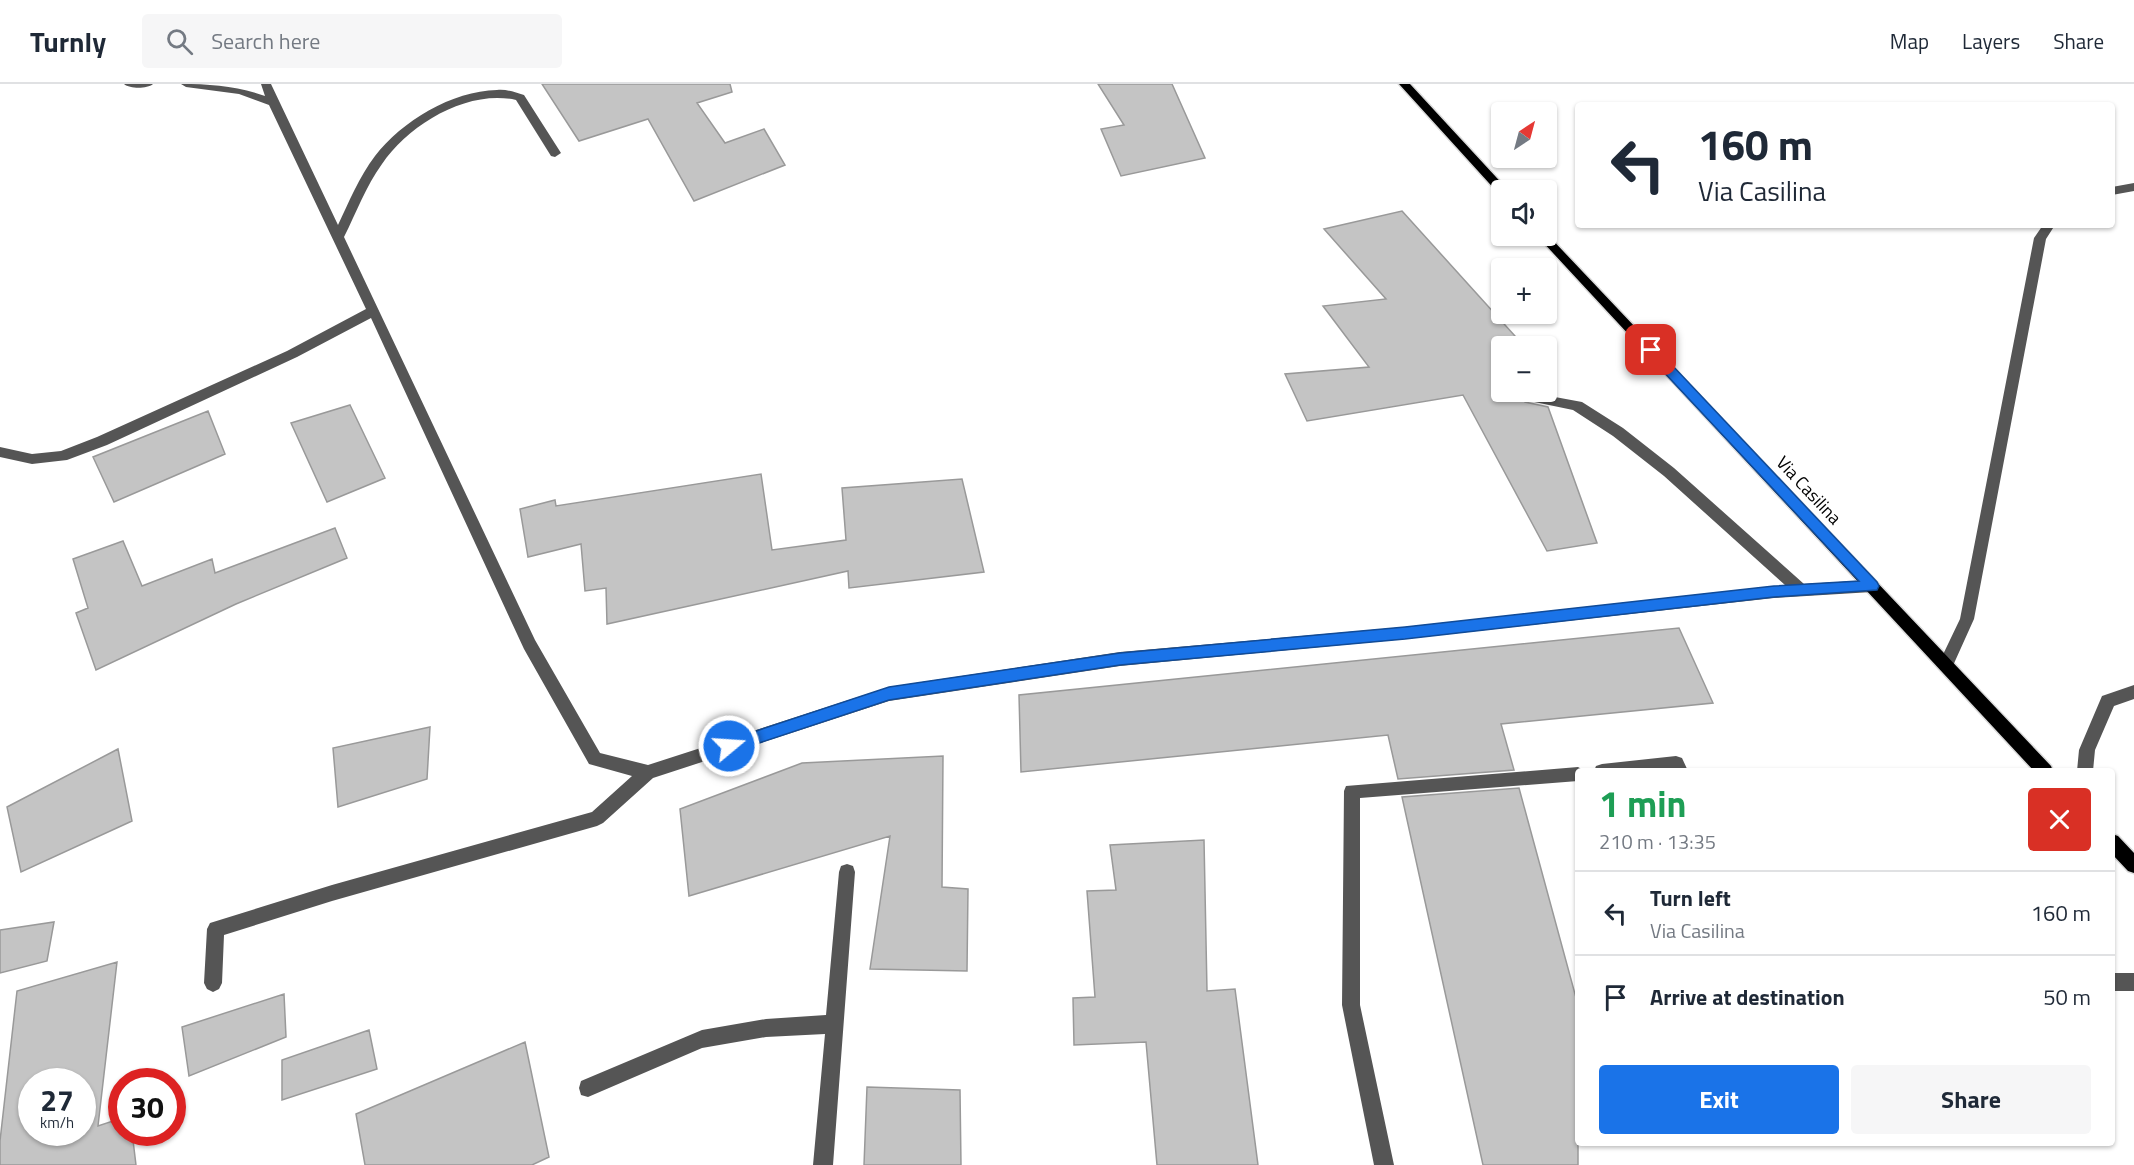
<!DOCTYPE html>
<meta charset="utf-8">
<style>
:root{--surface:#fff;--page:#f6f6f7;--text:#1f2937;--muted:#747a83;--line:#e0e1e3;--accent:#1a73e8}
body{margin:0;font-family:"Titillium Web",sans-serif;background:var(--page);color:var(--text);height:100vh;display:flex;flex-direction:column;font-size:22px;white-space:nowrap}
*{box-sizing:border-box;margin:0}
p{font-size:20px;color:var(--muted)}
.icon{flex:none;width:33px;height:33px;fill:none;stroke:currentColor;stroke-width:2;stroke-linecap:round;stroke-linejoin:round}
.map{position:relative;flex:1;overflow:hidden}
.drawer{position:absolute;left:1575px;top:684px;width:540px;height:378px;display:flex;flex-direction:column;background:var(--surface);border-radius:6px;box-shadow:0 2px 4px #0004}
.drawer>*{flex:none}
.hud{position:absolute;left:1575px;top:18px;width:540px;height:126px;border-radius:6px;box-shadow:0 2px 4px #0004;background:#fff;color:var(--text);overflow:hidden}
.needle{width:39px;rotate:36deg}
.tools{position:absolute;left:1491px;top:18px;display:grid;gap:12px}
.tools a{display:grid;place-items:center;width:66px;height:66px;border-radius:6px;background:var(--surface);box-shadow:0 2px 4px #0004;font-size:30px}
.speed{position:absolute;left:18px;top:984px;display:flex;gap:12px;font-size:30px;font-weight:700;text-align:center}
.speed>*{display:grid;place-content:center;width:78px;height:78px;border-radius:50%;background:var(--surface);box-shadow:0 2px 4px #0004;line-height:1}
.speed small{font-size:15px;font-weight:400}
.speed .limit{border:9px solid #d22;background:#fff;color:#111}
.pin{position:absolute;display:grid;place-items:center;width:51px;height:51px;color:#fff;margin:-26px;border-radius:12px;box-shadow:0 3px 9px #0006}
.me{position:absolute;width:66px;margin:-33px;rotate:72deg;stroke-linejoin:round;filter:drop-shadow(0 0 4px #0008)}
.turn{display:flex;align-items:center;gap:21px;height:126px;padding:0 24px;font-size:27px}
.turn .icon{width:78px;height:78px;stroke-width:2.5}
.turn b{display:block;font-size:42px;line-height:51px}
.round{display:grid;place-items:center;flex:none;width:63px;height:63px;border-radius:6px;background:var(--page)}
.head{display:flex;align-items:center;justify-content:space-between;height:102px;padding:0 24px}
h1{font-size:36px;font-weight:700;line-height:45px;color:#1e9e55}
.button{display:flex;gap:12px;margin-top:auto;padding:12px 24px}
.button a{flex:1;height:69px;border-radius:6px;background:var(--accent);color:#fff;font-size:24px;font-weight:700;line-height:69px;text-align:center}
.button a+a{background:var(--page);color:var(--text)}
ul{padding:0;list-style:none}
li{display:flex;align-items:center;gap:18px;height:84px;padding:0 24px;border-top:2px solid var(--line)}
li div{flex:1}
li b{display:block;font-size:22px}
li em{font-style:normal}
header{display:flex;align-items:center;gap:36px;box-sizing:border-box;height:84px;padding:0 30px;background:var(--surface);border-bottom:2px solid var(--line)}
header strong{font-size:28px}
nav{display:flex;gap:33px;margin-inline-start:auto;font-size:21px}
.search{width:420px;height:54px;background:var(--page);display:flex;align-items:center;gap:15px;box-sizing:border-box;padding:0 21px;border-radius:6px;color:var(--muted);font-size:22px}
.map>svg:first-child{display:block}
.building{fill:#c4c4c4;stroke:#999;stroke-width:1.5;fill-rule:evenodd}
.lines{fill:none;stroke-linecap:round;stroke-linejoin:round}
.major-casing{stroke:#dbdbdb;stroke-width:3}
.minor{fill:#555;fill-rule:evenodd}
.major{fill:#000;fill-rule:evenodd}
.route{fill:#1a73e8;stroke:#114b97;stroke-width:1.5}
.labels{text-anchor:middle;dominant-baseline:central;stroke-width:6;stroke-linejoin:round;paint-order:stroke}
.street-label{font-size:18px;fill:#000;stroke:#fff}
</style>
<header>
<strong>Turnly</strong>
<div class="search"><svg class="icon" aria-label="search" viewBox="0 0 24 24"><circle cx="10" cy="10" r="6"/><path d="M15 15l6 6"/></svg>Search here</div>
<nav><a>Map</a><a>Layers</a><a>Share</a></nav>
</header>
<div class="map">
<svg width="2134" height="1081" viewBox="0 0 2134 1081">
<rect width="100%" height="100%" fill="#fff"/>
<path class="building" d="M 542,0 L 730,0 L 732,8 L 697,19 L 725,59 L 764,45 L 785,81 L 694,117 L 648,35 L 579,57 Z
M 1098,0 L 1172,0 L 1205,74 L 1121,92 L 1101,45 L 1124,41 Z
M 1402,127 L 1524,262 L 1502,262 L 1502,308 L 1525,308 L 1521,312 L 1525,318 L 1548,323 L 1597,459 L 1547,467 L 1463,311 L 1307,337 L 1285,290 L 1369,283 L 1323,222 L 1386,215 L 1324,145 Z
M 350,321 L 385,394 L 327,418 L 291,339 Z
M 208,327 L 225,370 L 114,418 L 93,373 Z
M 761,390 L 772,466 L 846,456 L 842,404 L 962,395 L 984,488 L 849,504 L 848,487 L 607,540 L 606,504 L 585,507 L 581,460 L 528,473 L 520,425 L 555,416 L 556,422 Z
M 335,444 L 347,474 L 236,520 L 96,586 L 76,529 L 88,524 L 73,475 L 123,457 L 142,502 L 212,475 L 215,489 Z
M 1679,544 L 1713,619 L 1501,640 L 1514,686 L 1398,695 L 1388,651 L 1021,688 L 1019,611 Z
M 430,643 L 427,695 L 338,723 L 333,664 Z
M 118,665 L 132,737 L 21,788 L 7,723 Z
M 943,672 L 942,803 L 968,805 L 967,887 L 870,885 L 890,752 L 689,812 L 680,725 L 802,679 Z
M 1519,704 L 1578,921 L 1578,1081 L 1483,1081 L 1402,713 Z
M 1204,756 L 1207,907 L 1235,905 L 1258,1081 L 1157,1081 L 1146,958 L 1074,961 L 1073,914 L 1095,913 L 1087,807 L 1116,806 L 1110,761 Z
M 54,838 L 47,877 L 0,889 L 0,846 Z
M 117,878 L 98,1042 L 122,1034 L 122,1048 L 132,1048 L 136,1081 L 0,1081 L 0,1057 L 17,907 ZM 32,998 L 82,998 L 82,1048 L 32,1048 Z
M 284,910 L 286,953 L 189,992 L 182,943 Z
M 369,946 L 377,985 L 282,1016 L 282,976 Z
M 525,958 L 549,1073 L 532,1081 L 365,1081 L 356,1030 Z
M 867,1003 L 960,1006 L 961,1081 L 864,1081 Z"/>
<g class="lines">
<g class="major-casing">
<path id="major" d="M 1399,0 L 1410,0 L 1508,106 L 1502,106 L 1502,110 L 1498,109 Z
M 1546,149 L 2051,682 L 2053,687 L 2034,687 L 1540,155 L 1538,152 L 1546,152 Z
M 2112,750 L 2118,752 L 2134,769 L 2134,789 L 2128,787 L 2112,770 Z"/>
</g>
<path class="minor" d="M 124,0 L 153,0 C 147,5 130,5 124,0 Z
M 181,0 C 211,0 237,2 265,12 L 261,0 L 271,0 L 338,141 C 349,118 359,93 375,72 C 402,37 452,7 497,6 C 506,5 515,8 524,11 L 561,69 L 555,73 L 551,72 L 516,16 C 468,5 409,40 382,80 C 366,102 356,129 344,153 L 535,556 L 600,669 L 648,681 L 889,603 L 1120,568 L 1405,543 L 1785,501 L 1664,392 L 1613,352 L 1573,326 L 1525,316 L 1523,312 L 1528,308 L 1582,318 L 1623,344 L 1674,384 L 1804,500 L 1872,496 L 1877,498 L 1879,502 L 1877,506 L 1872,508 L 1774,514 L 1405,555 L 1120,582 L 889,617 L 653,694 L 603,739 L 597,742 L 332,817 L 224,851 L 222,899 L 219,905 L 213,908 L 207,905 L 204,899 L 207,845 L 210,839 L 332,801 L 592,728 L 632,692 L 589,680 L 524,565 L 371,234 L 297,273 L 107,361 L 67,376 L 32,380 L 0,373 L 0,363 L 32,370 L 61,367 L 97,353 L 287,267 L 366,225 L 269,21 L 239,10 L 186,3 Z
M 2134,99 L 2134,107 L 2112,111 L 2112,103 Z
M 2043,141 L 2055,141 L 2046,155 L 1974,535 L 1951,586 L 1946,588 L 1941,586 L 1938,581 L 1960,535 L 2034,154 Z
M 2134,601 L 2134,615 L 2114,622 L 2095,666 L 2093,687 L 2077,687 L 2079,666 L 2102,612 Z
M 1676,672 L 1682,674 L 1688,687 L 1594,687 L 1596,682 L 1602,680 Z
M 1578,683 L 1585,687 L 1578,687 L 1578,697 L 1360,714 L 1360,921 L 1394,1081 L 1374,1081 L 1342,921 L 1344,707 L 1346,702 Z
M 847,780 L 853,782 L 855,788 L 833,1081 L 813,1081 L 825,950 L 766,953 L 702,964 L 588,1013 L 581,1011 L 579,1004 L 581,997 L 702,946 L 766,935 L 826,931 L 839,788 L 841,782 Z
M 2112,889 L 2134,889 L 2134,907 L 2112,907 Z"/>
<use href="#major" class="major"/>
</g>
<path class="route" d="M 1651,261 L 1655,263 L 1877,498 L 1879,502 L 1877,506 L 1774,513 L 1405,555 L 1120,581 L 889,616 L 729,669 L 724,667 L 722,662 L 724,658 L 729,656 L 889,603 L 1120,569 L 1405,543 L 1774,502 L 1859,497 L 1646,269 L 1645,266 Z"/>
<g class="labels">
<g class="street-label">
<text transform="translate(1809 406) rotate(47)">Via Casilina</text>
</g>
</g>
</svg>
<div class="tools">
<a><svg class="needle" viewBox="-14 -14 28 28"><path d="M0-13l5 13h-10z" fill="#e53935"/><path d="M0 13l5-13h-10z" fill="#747a83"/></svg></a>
<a><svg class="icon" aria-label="sound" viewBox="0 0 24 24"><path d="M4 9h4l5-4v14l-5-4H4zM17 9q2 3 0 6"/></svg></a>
<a>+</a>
<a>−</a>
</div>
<div class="speed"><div>27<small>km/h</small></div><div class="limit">30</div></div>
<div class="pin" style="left:1651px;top:266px;background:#d93025"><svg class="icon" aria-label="arrive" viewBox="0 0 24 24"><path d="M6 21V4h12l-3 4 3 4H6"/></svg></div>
<svg class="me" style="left:729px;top:662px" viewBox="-20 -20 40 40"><circle r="17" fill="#1a73e8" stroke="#fff" stroke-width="3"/><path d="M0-11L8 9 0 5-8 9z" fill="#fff"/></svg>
<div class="hud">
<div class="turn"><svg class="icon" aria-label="left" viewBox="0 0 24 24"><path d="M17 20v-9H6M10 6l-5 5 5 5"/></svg><div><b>160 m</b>Via Casilina</div></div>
</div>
<section class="drawer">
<div class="head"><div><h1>1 min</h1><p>210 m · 13:35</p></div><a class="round" style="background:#d93025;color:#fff"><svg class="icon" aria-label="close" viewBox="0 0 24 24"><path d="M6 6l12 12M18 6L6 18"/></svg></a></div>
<ul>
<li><svg class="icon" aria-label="left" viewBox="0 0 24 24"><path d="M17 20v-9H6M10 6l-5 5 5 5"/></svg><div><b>Turn left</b><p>Via Casilina</p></div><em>160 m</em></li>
<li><svg class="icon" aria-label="arrive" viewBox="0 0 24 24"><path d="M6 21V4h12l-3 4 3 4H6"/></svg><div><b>Arrive at destination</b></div><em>50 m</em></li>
</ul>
<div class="button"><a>Exit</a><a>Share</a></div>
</section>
</div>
